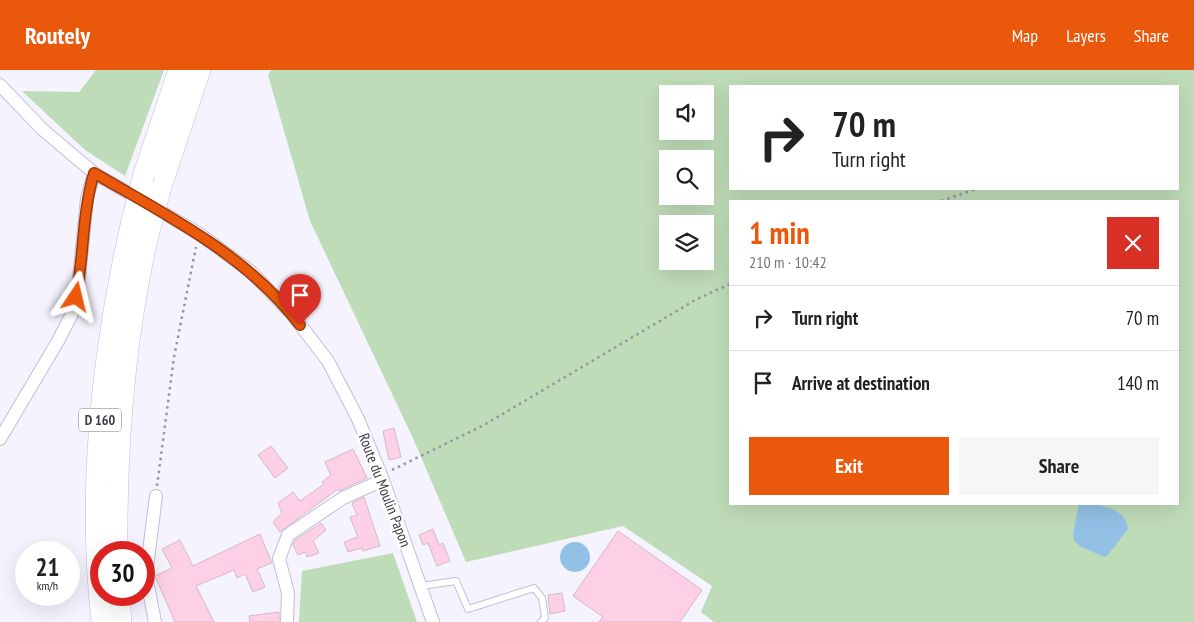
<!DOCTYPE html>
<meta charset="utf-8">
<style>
:root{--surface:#fff;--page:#f6f6f6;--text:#222;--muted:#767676;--line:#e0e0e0;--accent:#ea580c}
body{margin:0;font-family:"PT Sans Narrow",sans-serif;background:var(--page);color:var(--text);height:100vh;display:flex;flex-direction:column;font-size:19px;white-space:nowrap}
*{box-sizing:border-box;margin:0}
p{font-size:16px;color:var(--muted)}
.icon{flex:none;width:28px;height:28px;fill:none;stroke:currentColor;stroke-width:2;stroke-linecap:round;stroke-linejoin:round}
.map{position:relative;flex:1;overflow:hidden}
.sheet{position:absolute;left:729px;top:130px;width:450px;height:305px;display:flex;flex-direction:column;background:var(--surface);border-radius:0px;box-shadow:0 5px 20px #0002}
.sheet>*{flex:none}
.hud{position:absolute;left:729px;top:15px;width:450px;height:105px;border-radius:0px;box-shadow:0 5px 20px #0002;background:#fff;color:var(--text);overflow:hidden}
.buttons{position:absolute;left:659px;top:15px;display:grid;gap:10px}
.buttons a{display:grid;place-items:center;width:55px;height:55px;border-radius:0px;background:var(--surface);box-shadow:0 5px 20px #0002;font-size:25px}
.speed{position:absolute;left:15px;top:471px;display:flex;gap:10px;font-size:25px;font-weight:700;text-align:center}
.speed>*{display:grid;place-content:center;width:65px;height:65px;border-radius:50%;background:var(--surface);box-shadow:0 5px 20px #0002;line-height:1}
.speed small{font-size:12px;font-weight:400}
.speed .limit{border:8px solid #d22;background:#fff;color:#111}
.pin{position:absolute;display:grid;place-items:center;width:42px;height:42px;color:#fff;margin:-51px -21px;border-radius:50% 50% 50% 0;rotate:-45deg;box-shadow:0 0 5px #0007}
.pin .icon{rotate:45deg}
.me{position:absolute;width:55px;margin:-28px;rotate:10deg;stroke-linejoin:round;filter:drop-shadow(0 0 4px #0008)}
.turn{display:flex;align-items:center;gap:18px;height:105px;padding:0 20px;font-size:22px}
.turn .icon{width:65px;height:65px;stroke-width:2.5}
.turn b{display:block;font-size:35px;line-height:42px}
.round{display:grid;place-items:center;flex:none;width:52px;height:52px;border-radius:0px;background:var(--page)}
.headline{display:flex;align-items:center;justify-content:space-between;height:85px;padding:0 20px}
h1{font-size:30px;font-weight:600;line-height:38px;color:var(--accent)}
.action{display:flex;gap:10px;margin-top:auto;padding:10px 20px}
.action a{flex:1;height:58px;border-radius:0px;background:var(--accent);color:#fff;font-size:20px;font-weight:600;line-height:58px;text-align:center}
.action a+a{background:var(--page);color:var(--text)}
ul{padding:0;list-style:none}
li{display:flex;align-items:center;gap:15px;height:65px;padding:0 20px;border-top:1px solid var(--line)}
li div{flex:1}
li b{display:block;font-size:19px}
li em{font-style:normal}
header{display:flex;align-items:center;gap:30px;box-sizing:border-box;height:70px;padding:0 25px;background:var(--accent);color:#fff}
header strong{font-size:24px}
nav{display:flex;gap:28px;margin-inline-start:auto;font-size:18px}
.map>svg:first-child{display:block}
.green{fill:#bfdcb8;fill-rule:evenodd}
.water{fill:#93c1e5}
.building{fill:#fdd0e5;stroke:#d5b8c6}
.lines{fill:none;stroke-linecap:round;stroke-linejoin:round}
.service-casing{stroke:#c1bed9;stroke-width:8}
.minor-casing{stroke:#c1bed9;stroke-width:14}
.trunk-casing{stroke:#c1bed9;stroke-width:22}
.path{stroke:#9695a0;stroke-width:2.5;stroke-dasharray:2.5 4;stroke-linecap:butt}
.service{stroke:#fff;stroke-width:6}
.minor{stroke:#fff;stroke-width:12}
.trunk{stroke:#fff;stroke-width:21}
.trunk-bridge-casing{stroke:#c1bed9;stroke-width:22;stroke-linecap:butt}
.trunk-bridge{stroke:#fff;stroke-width:21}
.route-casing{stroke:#983908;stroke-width:12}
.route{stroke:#ea580c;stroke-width:9}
.labels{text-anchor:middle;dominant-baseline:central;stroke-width:5;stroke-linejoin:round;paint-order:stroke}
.shield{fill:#fff;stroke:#75747c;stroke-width:1}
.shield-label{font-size:14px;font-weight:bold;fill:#3a3944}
.street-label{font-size:15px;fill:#3a3944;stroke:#fff}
</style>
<header>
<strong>Routely</strong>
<nav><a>Map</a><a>Layers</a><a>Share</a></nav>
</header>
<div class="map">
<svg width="1194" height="552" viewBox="0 0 1194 552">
<rect width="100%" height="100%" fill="#f4f3fe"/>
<path class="green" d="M 96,0 L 164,0 L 125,106 L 85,80 L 22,21 L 79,22 Z
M 271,0 L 1194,0 L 1194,552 L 714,552 L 701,542 L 712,516 L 623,456 L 466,492 L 412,366 L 310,151 L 268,5 ZM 730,16 L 1178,16 L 1178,119 L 730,119 ZM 668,24 L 705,24 L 705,61 L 668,61 ZM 668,89 L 705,89 L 705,126 L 668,126 ZM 730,131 L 1178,131 L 1178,434 L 730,434 ZM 668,154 L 705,154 L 705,191 L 668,191 Z
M 393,483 L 417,552 L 299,552 L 302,501 Z"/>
<path class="water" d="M 1079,434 C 1096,434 1126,436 1128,459 L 1107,486 L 1104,487 L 1080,476 L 1074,471 L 1073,464 Z
M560 487a15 15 0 1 1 30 0a15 15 0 1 1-30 0Z"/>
<path class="building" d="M 394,358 L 401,387 L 389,390 L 383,361 Z
M 271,376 L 288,398 L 275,408 L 258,385 Z
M 353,379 L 367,408 L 339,421 L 338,419 L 280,462 L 273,452 L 282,443 L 278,433 L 293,422 L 300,431 L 324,414 L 322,412 L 331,405 L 325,392 Z
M 364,427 L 380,476 L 363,481 L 362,478 L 348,482 L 344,472 L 358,467 L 350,447 L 357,445 L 352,433 Z
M 321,453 L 326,460 L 313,471 L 319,483 L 307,487 L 305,482 L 298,485 L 293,475 L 295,470 Z
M 433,459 L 439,475 L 443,473 L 450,491 L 437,496 L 428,473 L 423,475 L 419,465 Z
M 618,461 L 702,520 L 680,552 L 599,552 L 603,547 L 573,526 Z
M 260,464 L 272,493 L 257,499 L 265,517 L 253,522 L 245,504 L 237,508 L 234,500 L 196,516 L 214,552 L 175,552 L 155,506 L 172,498 L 162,479 L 180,470 L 193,496 Z
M 562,523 L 565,541 L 550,544 L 548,525 Z
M 279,542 L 279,552 L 250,552 L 249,546 Z"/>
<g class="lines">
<g class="service-casing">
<path id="service" d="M 421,516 L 456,511 L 468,539 L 534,518 L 542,528 L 545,548 L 541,552"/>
</g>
<g class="minor-casing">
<path id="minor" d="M 0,15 L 42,59 L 94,103 L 198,163 L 250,201 L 291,243 L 328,291 L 358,349 L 383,410 L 433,552
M 0,369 L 58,271 L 72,244 L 79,209 L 87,128 L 94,103
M 155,552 L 146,505 L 156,426
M 287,552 L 288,523 L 279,489 L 288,465 L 343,428 L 383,410"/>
</g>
<g class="trunk-casing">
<path id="trunk" d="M 144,104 L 179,0
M 160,120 L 200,0
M 117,482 C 116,374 124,267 149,161
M 119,525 L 121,552
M 102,552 C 87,417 102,282 132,151"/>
</g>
<path class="path" d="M 941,131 L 976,119
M 392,400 L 484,355 L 697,229 L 730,214
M 157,416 L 174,287 L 196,177"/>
<use href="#service" class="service"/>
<use href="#minor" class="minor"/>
<use href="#trunk" class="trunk"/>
<g class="trunk-bridge-casing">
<path id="trunk-bridge" d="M 132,151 L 144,104
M 149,161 L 160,120"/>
</g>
<use href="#trunk-bridge" class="trunk-bridge"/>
</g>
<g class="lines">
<g class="route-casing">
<path id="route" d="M 76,227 C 84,186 82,143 94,103 C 168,146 247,185 300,255"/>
</g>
<use href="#route" class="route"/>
</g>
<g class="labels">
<rect class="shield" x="79" y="338.5" width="42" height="23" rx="4"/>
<g class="shield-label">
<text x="100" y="350">D 160</text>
</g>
<g class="street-label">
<text transform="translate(385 420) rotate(69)">Route du Moulin Papon</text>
</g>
</g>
</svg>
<div class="buttons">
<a><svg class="icon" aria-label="sound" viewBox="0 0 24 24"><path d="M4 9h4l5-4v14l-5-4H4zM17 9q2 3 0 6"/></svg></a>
<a><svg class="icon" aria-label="search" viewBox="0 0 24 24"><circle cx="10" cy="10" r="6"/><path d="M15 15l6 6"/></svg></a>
<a><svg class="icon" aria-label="layers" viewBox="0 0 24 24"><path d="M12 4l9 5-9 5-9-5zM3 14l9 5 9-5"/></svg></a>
</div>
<div class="speed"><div>21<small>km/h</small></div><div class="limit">30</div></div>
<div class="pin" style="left:300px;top:255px;background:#d93025"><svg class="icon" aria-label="arrive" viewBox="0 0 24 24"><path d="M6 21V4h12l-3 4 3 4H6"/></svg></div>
<svg class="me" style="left:76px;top:227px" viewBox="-20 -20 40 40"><path d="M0-17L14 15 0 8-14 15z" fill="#ea580c" stroke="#fff" stroke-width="4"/></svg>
<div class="hud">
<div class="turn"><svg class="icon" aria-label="right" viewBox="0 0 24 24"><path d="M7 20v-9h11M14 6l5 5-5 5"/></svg><div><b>70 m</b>Turn right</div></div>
</div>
<section class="sheet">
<div class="headline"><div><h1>1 min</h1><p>210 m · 10:42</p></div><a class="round" style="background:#d93025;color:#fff"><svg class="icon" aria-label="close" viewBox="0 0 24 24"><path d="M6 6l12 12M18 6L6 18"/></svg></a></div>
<ul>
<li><svg class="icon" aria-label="right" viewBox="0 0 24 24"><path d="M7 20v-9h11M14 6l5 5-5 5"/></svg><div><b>Turn right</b></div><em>70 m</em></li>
<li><svg class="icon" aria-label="arrive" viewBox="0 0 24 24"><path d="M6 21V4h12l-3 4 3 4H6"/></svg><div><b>Arrive at destination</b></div><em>140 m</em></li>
</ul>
<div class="action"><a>Exit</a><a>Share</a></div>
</section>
</div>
